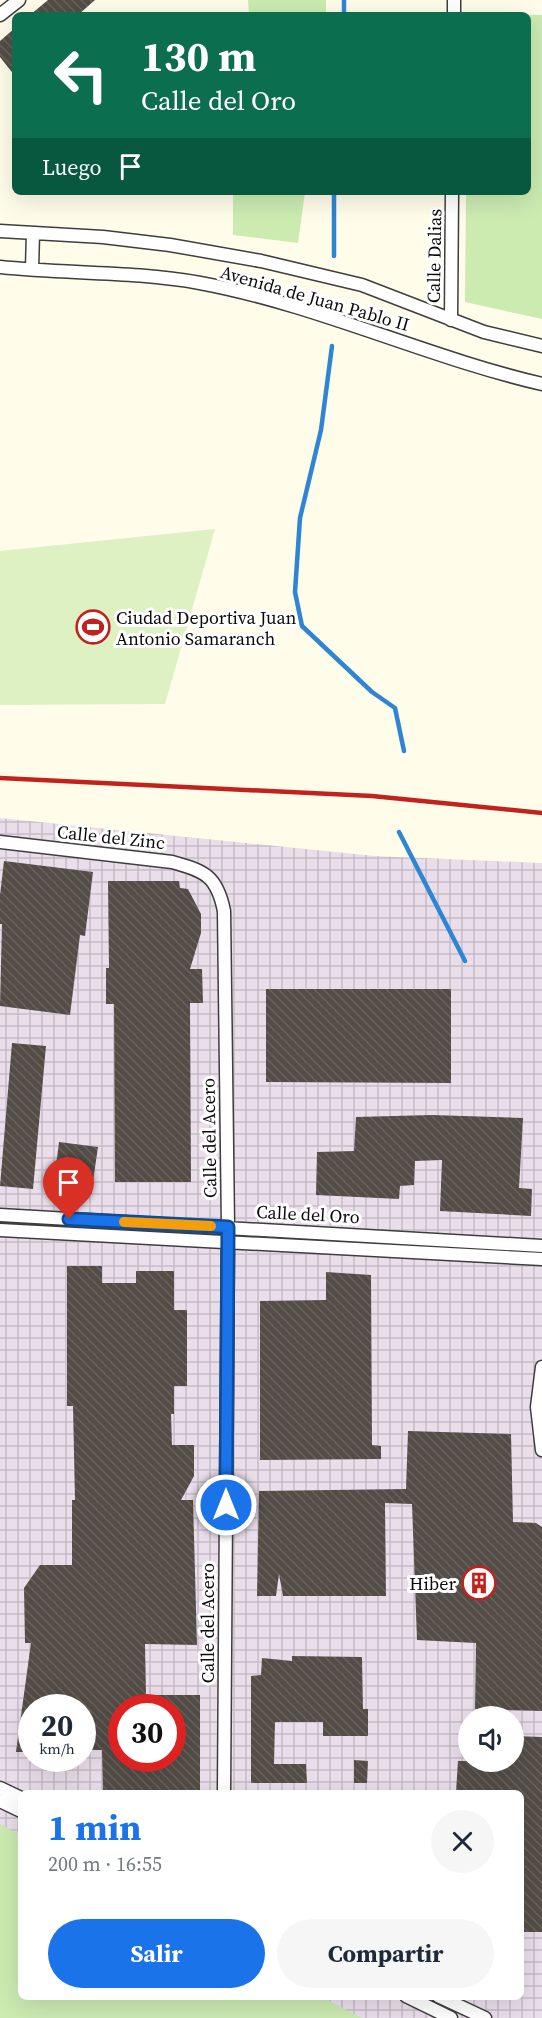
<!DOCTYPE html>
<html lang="es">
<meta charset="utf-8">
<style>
:root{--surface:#fff;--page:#f6f6f7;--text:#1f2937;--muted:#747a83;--accent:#1a73e8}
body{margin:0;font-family:"Source Serif 4",serif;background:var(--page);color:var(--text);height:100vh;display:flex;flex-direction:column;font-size:22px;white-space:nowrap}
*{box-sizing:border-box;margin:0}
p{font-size:20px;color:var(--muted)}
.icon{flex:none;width:33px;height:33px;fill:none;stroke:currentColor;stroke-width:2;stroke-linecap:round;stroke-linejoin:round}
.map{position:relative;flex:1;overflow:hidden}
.panel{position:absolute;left:18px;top:1790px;width:506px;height:210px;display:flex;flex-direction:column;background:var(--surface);border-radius:9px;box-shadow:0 6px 24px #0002}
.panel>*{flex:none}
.guide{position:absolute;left:12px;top:12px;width:519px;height:183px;border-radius:9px;box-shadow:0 6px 24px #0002;background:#0b6e4f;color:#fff;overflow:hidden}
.fabs{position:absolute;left:458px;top:1706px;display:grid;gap:12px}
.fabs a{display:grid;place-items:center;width:66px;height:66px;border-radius:50%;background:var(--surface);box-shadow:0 6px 24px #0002;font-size:30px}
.speed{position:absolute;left:18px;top:1694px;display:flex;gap:12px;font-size:30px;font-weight:700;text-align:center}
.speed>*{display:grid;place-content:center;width:78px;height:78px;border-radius:50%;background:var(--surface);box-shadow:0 6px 24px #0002;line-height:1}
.speed small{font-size:15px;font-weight:400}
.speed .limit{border:9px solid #d22;background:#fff;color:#111}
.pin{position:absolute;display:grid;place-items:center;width:51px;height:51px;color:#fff;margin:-62px -26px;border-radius:50% 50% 50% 0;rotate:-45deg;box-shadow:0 0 6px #0007}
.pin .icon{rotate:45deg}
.me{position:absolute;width:66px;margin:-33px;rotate:0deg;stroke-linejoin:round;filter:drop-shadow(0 0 4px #0008)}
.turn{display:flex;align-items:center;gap:21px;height:126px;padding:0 30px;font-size:27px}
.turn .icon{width:78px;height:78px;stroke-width:2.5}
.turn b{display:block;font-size:42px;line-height:51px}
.then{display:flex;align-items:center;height:57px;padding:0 30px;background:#0003;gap:12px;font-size:22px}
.round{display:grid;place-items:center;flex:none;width:63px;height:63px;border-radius:32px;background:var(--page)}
.head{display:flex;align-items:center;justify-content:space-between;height:102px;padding:0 30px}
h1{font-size:36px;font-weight:700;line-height:45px;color:var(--accent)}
.action{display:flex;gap:12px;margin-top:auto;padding:12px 30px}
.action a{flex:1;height:69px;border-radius:36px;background:var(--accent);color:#fff;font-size:24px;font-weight:700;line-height:69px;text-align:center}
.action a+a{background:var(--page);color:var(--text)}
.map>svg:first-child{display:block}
.industrial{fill:url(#industrial-grid);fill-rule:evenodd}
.park{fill:#cbebb1}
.pitch{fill:#def1c3}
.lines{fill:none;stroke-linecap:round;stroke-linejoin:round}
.stream{stroke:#2e85d4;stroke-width:4.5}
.building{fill:url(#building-back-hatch);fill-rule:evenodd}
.minor-casing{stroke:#3e3e3e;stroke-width:15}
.minor{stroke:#fff;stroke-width:12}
.rail{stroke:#c1221d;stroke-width:4.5}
.route-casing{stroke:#114b97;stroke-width:15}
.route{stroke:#1a73e8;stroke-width:10}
.slow{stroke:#f59e0b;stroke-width:10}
.labels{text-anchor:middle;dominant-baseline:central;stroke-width:6;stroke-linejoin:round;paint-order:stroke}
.street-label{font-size:18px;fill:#0b0b0b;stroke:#fff}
.poi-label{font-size:18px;fill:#0b0b0b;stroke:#fff;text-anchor:start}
</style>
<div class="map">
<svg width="542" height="2018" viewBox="0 0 542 2018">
<defs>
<pattern id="industrial-grid" width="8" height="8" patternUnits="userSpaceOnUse" patternTransform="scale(1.5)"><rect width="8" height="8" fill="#eadeeb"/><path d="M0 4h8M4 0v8" fill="none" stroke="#c7bdc8"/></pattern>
<pattern id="building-back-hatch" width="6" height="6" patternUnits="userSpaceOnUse" patternTransform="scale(1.5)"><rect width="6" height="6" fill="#544d47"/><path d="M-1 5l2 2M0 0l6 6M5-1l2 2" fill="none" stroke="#68625d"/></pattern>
</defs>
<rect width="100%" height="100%" fill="#fffce9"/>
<path class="industrial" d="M 0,818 L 375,856 L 542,863 L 542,2018 L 343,2018 L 288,1997 L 520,1996 L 520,1792 L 21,1792 L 21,1894 L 0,1886 ZM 32,1707 L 82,1707 L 82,1758 L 32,1758 ZM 122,1707 L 172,1707 L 172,1758 L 122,1758 ZM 468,1716 L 513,1716 L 513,1761 L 468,1761 Z"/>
<path class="park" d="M 248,0 L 326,0 L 326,15 L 249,15 Z
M 528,15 L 542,15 L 542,319 L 465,302 L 466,192 L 528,192 Z
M 233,192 L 305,192 L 298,243 L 233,235 Z
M 0,1824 L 21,1835 L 21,1996 L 322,1997 L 362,2018 L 0,2018 Z"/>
<path class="pitch" d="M 215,529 L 165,704 L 0,705 L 0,551 Z"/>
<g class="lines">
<path class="stream" d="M 344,15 L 344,0
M 334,192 L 334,256
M 332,346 L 321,430 L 300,518 L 295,592 L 302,626 L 372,692 L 395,708 L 404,751
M 399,832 L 465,961"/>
</g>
<path class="building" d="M 48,0 L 95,0 L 78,15 L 30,15 Z
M 15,28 L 15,76 L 0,57 L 0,41 Z
M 4,861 L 93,872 L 85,936 L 80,935 L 70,1015 L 0,1006 L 2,924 L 0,924 L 0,895 Z
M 108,881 L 179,881 L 180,888 L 188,889 L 201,914 L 201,933 L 190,969 L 202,969 L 203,1003 L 190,1003 L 191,1182 L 115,1182 L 114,1004 L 106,1004 L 106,968 L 109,968 Z
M 266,989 L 451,989 L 451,1083 L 266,1082 Z
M 12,1043 L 46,1046 L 33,1189 L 0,1186 Z
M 432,1115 L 523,1118 L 519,1188 L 532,1189 L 531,1216 L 440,1211 L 442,1160 L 415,1161 L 414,1185 L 400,1186 L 399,1199 L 316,1195 L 317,1152 L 354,1151 L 356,1117 Z
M 59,1142 L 98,1147 L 91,1195 L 53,1190 Z
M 67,1266 L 102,1266 L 102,1283 L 136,1283 L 136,1271 L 174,1271 L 174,1310 L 187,1310 L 187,1386 L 174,1386 L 174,1414 L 171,1414 L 172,1445 L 194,1445 L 194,1476 L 181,1500 L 193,1500 L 197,1645 L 145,1644 L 146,1695 L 200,1695 L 200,1792 L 103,1792 L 102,1750 L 82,1750 L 82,1707 L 32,1707 L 32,1752 L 16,1752 L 31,1643 L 25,1643 L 24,1588 L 40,1565 L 72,1565 L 72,1500 L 75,1500 L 73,1406 L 67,1406 ZM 122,1707 L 172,1707 L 172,1758 L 122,1758 Z
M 326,1272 L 371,1275 L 372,1445 L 381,1446 L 381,1459 L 260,1460 L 260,1301 L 326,1300 Z
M 408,1431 L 511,1434 L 513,1522 L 536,1523 L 542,1527 L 542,1711 L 475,1709 L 476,1643 L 417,1640 L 412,1504 L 385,1503 L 386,1596 L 283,1596 L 279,1574 L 276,1596 L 257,1596 L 259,1491 L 406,1489 Z
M 292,1656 L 362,1657 L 363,1709 L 368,1709 L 368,1736 L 323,1736 L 323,1722 L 275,1722 L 274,1764 L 306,1764 L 307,1783 L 251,1783 L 251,1676 L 261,1675 L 262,1658 L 292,1661 Z
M 513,1736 L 542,1737 L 542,1932 L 520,1932 L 520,1792 L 456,1792 L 458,1761 L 513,1761 Z
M 354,1760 L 368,1761 L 367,1783 L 354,1783 Z"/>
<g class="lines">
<g class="minor-casing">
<path id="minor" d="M 0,15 L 19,0
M 454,15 L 454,0
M 0,231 L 103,237 L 170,245 L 261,261 L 362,285 L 484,332 L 542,346
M 0,267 C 66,274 134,271 200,283 C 318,305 426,357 542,384
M 32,269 L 33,233
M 451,320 L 452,192
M 0,842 L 172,862 C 205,871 217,876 224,911 L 228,1227 L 224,1792
M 0,1215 L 542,1246
M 0,1230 L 542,1259
M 542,1367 L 537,1407 L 542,1450
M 0,1788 L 21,1798
M 0,1801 L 21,1811
M 406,1996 L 451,2018
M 438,1996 L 485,2018"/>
</g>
<use href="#minor" class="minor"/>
<path class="rail" d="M 0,778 L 372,796 L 542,813"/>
</g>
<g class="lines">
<g class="route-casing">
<path id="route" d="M 69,1219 L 228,1227 L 226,1505"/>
</g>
<use href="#route" class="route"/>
<path class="slow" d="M 124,1222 L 211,1226"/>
</g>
<defs>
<g id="stadium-ring" transform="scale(1.725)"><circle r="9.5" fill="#fff" stroke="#c1221d" stroke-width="1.5"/><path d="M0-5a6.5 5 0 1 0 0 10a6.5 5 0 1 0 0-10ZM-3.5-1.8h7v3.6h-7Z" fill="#c1221d"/></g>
<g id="building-ring" transform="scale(1.725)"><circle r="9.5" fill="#fff" stroke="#c1221d" stroke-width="1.5"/><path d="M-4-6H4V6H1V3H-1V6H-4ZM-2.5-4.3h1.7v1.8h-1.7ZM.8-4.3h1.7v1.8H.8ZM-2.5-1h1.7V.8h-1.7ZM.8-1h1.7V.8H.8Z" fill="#c1221d"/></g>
</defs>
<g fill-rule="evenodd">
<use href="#stadium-ring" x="93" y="627"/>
<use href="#building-ring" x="479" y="1583"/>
</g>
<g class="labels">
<g class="street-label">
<text transform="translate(434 256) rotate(-89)">Calle Dalias</text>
<text transform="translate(315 298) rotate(16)">Avenida de Juan Pablo II</text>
<text transform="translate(111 837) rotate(6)">Calle del Zinc</text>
<text transform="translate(209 1138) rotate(-91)">Calle del Acero</text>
<text transform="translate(308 1214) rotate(3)">Calle del Oro</text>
<text transform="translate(207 1623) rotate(-90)">Calle del Acero</text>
</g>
<g class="poi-label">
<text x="116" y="617">Ciudad Deportiva Juan<tspan x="116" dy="21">Antonio Samaranch</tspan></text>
<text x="456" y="1583" text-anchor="end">Hiber</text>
</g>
</g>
</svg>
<div class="fabs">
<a><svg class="icon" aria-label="sound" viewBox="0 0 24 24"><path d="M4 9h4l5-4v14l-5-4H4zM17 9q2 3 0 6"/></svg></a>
</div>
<div class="speed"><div>20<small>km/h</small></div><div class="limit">30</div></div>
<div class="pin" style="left:69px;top:1219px;background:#d93025"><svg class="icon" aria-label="arrive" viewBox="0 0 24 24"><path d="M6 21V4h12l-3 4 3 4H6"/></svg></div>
<svg class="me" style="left:226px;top:1505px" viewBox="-20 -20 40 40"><circle r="17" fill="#1a73e8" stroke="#fff" stroke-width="3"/><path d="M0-11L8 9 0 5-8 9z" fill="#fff"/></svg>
<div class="guide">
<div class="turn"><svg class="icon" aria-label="left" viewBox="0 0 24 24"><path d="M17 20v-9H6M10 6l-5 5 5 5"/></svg><div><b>130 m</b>Calle del Oro</div></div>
<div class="then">Luego<svg class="icon" aria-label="arrive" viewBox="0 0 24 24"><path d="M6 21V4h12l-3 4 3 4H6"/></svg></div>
</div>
<section class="panel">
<div class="head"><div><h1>1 min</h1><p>200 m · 16:55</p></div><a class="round"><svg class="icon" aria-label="close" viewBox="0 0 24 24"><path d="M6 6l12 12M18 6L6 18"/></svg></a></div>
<div class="action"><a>Salir</a><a>Compartir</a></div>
</section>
</div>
